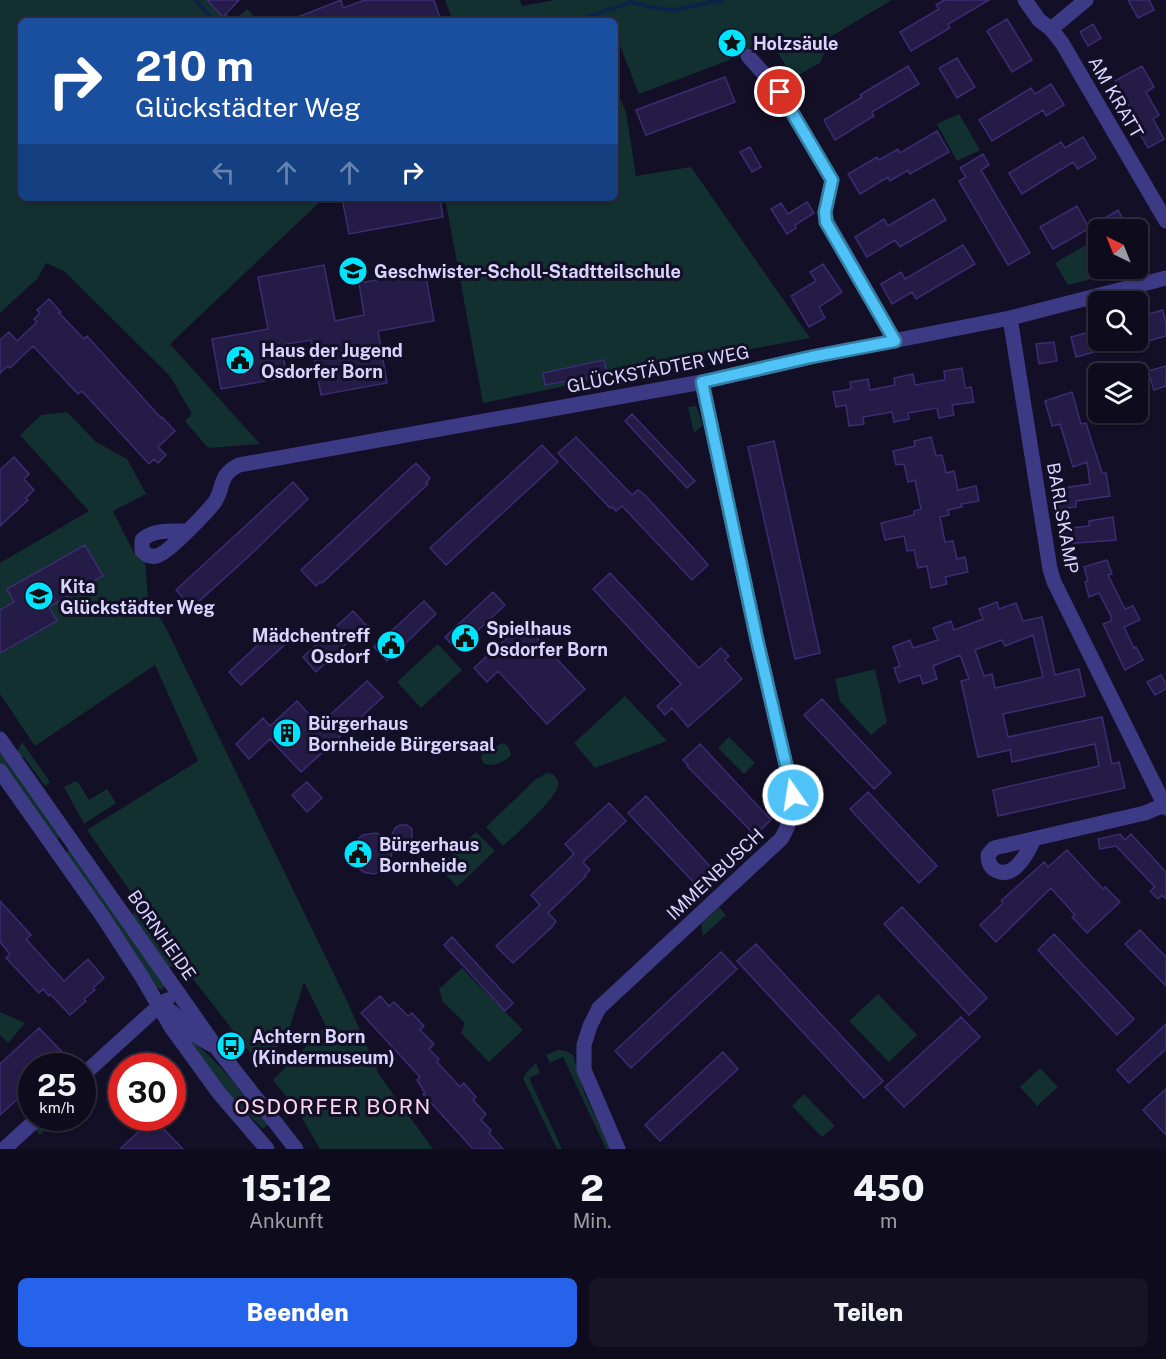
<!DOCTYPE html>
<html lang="de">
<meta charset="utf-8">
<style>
:root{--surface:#0e0b1c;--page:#171425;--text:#f1f3f6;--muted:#9b9ba3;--line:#2e2b3b;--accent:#2563eb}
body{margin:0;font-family:"Public Sans",sans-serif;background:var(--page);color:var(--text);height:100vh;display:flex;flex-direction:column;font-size:22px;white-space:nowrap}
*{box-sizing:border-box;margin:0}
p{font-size:20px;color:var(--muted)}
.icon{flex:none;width:33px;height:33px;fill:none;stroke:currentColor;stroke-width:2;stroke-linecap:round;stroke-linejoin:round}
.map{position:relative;height:1149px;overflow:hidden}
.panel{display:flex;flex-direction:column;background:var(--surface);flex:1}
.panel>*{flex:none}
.top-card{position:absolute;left:18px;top:18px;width:600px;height:183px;border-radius:9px;box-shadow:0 2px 4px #0004,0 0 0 2px var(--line);background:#1a4fa0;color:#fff;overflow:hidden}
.needle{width:39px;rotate:317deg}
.fabs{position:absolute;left:1088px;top:219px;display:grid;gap:12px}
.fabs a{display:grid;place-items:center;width:60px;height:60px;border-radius:9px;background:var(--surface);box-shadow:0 2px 4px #0004,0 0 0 2px var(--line);font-size:30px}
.speed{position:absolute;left:18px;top:1053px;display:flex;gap:12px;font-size:30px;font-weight:700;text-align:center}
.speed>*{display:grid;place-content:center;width:78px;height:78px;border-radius:50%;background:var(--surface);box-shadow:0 2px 4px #0004,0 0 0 2px var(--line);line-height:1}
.speed small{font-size:15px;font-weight:400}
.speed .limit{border:9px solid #d22;background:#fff;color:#111}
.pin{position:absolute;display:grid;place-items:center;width:51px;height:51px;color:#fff;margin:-26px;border:3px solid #fff;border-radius:50%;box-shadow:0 2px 6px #0007}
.me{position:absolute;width:66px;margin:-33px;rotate:347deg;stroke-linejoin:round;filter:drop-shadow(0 0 4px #0008)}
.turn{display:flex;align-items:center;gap:21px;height:126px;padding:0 18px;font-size:27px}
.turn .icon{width:78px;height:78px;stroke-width:2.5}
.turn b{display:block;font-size:42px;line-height:51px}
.lanes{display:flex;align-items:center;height:57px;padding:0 18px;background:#0003;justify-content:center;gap:30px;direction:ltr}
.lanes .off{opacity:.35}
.eta{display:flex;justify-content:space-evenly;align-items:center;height:102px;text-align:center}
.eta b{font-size:36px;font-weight:800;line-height:42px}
.primary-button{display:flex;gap:12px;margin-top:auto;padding:12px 18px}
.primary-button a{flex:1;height:69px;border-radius:9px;background:var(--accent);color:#fff;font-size:24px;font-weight:800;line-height:69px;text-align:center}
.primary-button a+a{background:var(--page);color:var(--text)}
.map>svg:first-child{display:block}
.green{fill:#12302f}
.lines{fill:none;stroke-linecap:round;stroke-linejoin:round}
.stream{stroke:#0c2248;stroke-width:4}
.building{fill:#241b47;stroke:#3b2d73;stroke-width:1.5;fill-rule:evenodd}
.minor{stroke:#3d3a85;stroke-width:15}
.route-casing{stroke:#337fa1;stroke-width:15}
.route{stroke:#4fc3f7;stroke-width:10}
.labels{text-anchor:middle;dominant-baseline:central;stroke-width:6;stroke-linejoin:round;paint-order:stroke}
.poi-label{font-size:18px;font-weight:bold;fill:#d9d4ff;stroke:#130f26;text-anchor:start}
.street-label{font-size:18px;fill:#d9d4ff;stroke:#130f26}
.quarter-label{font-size:21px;letter-spacing:1.5px;fill:#ffd6f0;stroke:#130f26}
</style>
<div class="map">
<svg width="1166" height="1149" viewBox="0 0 1166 1149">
<rect width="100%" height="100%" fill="#130f26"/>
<path class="green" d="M 0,0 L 213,0 L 234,21 L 21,21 L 21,198 L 324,198 L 170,344 L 260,444 L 208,448 L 185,421 L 192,414 L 170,376 L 64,271 L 46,263 L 38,278 L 0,313 Z
M 445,0 L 520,0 L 522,6 L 555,0 L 892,0 L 830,37 L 820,63 L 793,78 L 769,37 L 727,61 L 639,94 L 618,41 L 615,42 L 615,21 L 451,21 L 452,18 Z
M 247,9 L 259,21 L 234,21 Z
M 615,94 L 618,94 L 626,112 L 636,176 L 691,167 L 810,338 L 652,368 L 483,403 L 445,198 L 615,198 Z
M 959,114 L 980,150 L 957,161 L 937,124 Z
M 1095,240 L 1098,246 L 1098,268 L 1111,269 L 1114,273 L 1068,285 L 1055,263 Z
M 696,406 L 703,425 L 694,433 L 688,407 Z
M 67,412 L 96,442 L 127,459 L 146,494 L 113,511 L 134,553 L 145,562 L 148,598 L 166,628 L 348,1003 L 380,1076 L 433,1149 L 320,1149 L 298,1111 L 273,1080 L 326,1026 L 304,982 L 286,1039 L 259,1064 L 183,966 L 87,830 L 198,761 L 155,665 L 35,746 L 0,694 L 0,563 L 89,511 L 20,435 L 41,415 Z
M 438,644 L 462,670 L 421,708 L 397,682 Z
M 875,669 L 887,722 L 871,735 L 840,701 L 835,679 Z
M 625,696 L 667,741 L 595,768 L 574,743 Z
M 729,737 L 755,763 L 744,774 L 718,748 Z
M 22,742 L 50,782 L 45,786 L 24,757 L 18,757 L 16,754 Z
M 503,743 L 508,746 L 511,755 C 505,762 493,768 483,763 L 481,757 L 483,753 Z
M 0,746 L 63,835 L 54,841 L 0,765 Z
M 547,773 L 553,774 C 556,778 559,781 558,786 C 555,800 515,835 503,846 L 486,827 L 536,779 Z
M 74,782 L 78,782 L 89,800 L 107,789 L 116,803 L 84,824 L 64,787 Z
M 476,832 L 495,851 L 457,887 L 439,867 Z
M 72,847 L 165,985 L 162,990 L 156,987 L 64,854 Z
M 719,907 L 726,915 L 703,936 L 701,924 Z
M 134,911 L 174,967 L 167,967 L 131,916 Z
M 462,968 L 523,1030 L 489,1062 L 461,1033 L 465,1023 L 443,1002 L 439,989 Z
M 878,994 L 917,1035 L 889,1062 L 849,1021 Z
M 0,1012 L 25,1023 L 8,1043 L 0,1035 Z
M 189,1038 C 221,1063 243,1094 268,1125 L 263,1129 L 234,1101 L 188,1039 Z
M 558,1050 L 566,1051 L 573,1055 L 585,1095 L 611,1149 L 606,1149 L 563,1057 L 550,1063 L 546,1055 Z
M 536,1063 L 540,1073 L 529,1078 L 562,1149 L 557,1149 L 523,1078 L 526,1073 Z
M 1040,1068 L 1058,1087 L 1037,1106 L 1020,1087 Z
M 804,1094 L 835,1126 L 822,1137 L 792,1106 Z
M 43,1118 L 58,1118 L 40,1135 L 33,1127 Z"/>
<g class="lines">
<path class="stream" d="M 195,0 L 214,21
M 576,21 L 631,2 L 655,8 L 674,10 L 722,0"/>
</g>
<path class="building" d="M 207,0 L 239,0 L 223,17 Z
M 341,0 L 343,8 L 365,0 L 434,0 L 441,21 L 288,21 Z
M 944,0 L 989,0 L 948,24 L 950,28 L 911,51 L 900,32 L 939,9 L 936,5 Z
M 1128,0 L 1149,0 L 1154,10 L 1138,18 Z
M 1007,19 L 1032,60 L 1012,72 L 987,31 Z
M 1093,24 L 1101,38 L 1088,46 L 1080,32 Z
M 957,58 L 975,87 L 957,98 L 939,68 Z
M 908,66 L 919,84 L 872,112 L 874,116 L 835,140 L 824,120 L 862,97 L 860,95 Z
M 1142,66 L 1154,87 L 1146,92 L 1159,115 L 1153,119 L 1164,139 L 1148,148 L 1132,119 L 1135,117 L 1115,81 Z
M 725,77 L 735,102 L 646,135 L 636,110 Z
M 1051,84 L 1064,105 L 1046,116 L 1043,110 L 992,141 L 979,120 L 1031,88 L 1035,94 Z
M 937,131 L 949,152 L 910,174 L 908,170 L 890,181 L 888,177 L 860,194 L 848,174 L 877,157 L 879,160 L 898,149 L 900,153 Z
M 1083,137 L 1096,158 L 1078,169 L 1073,162 L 1022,194 L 1009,173 L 1061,142 L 1065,148 Z
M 750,147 L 761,167 L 752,172 L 740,152 Z
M 983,154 L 989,165 L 981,170 L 1030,253 L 1008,265 L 959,181 L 966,177 L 960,168 Z
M 342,198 L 440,198 L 443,217 L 349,234 Z
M 934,199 L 946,220 L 900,247 L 895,240 L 867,257 L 855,237 L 884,219 L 888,226 Z
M 807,202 L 814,213 L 795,225 L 796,228 L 787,234 L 771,209 L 781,203 L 788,214 Z
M 1077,206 L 1089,228 L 1118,210 L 1129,230 L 1086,230 L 1053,249 L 1040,227 Z
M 963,245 L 975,264 L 916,299 L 912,292 L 892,304 L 881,284 L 901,272 L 905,279 Z
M 823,264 L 842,292 L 819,307 L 825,318 L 809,327 L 791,296 L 816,281 L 810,272 Z
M 324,265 L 335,321 L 364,315 L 359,283 L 425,271 L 434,321 L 378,331 L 387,383 L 321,395 L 311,340 L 281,345 L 287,377 L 221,389 L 212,339 L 268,329 L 258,277 Z
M 49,299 L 61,312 L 59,313 L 84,339 L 87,336 L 161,418 L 162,417 L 175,431 L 158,447 L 166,455 L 158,463 L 154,459 L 149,464 L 82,391 L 78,394 L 33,346 L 10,368 L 8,366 L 0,373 L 0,340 L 9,332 L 17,341 L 37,322 L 34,319 L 40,313 L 37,310 Z
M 1163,310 L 1166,324 L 1166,336 L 1148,341 L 1141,316 Z
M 1097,330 L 1098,340 L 1124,340 L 1124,344 L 1076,357 L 1071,337 Z
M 1054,342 L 1057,361 L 1039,364 L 1036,344 Z
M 604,360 L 607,374 L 545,385 L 543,373 Z
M 1166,366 L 1166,386 L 1154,390 L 1148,371 Z
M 962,368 L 965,388 L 971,387 L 974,402 L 952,405 L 954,415 L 939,418 L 937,408 L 908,413 L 909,419 L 894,422 L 892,412 L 863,417 L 864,424 L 849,426 L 846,405 L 836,407 L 833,392 L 851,389 L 850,382 L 868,379 L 870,390 L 895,385 L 894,378 L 913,374 L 915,385 L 945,380 L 944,371 Z
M 1072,392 L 1081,424 L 1086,423 L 1102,473 L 1106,473 L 1110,496 L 1076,501 L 1076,507 L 1059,509 L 1056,489 L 1090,484 L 1087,462 L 1073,467 L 1060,424 L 1052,426 L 1045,401 Z
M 632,414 L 695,481 L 687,488 L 625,421 Z
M 576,437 L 632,495 L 638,490 L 644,494 L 703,559 L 708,565 L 692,580 L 622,506 L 616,511 L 612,507 L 610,508 L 558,453 Z
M 931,437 L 936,456 L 942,455 L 946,473 L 954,471 L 958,490 L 976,486 L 979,501 L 961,504 L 962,507 L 948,510 L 949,515 L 940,517 L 945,542 L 953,541 L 957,559 L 965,557 L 968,572 L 945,577 L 947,584 L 931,588 L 927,566 L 918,568 L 914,550 L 907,551 L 904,536 L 885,540 L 881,523 L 914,515 L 914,511 L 921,509 L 915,480 L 908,482 L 904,464 L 896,465 L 893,451 L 915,446 L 914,441 Z
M 774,441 L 820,653 L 795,659 L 748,447 Z
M 542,445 L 558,462 L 446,565 L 430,548 Z
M 14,457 L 29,474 L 24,479 L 34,490 L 26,498 L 28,500 L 0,526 L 0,470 Z
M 416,463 L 430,478 L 426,483 L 428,484 L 322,583 L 320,582 L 316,586 L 301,570 Z
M 293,482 L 308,499 L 248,557 L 197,603 L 195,602 L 191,606 L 176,590 Z
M 1113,517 L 1116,540 L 1063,544 L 1062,529 L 1089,526 L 1089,521 Z
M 85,545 L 103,576 L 49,607 L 57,621 L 0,653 L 0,610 L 14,602 L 7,589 Z
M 1107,560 L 1112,574 L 1108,575 L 1125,609 L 1133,606 L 1140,620 L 1124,627 L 1134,648 L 1136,647 L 1143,660 L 1125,670 L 1103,624 L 1111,621 L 1111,616 L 1099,593 L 1089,597 L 1085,582 L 1088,581 L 1084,567 Z
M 610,573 L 699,668 L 721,648 L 729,656 L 725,660 L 742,679 L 688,727 L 672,708 L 665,715 L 657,706 L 681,684 L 593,589 Z
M 493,592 L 505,605 L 457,650 L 445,637 Z
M 424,601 L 436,614 L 387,661 L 374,647 Z
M 997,602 L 999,609 L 1016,603 L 1023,621 L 1042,617 L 1055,675 L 1079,669 L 1085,696 L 1003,714 L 1008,737 L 1102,717 L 1112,764 L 1119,762 L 1125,788 L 998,816 L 993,790 L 1099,766 L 1095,744 L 1012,762 L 1010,750 L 978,757 L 961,681 L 969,679 L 960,655 L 933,666 L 937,679 L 923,684 L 920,675 L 899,682 L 894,668 L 900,666 L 893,647 L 910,640 L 913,648 L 938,640 L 933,628 L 951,621 L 954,630 L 983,619 L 979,609 ZM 1033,635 L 1043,677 L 995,688 L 992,674 L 984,676 L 975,650 L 1002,640 L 1005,646 Z
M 353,611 L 366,625 L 316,672 L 303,657 Z
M 523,623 L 585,689 L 547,724 L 498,671 L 487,682 L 474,668 Z
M 278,626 L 290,640 L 241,685 L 229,672 Z
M 1161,675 L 1166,684 L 1166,689 L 1155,695 L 1147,682 Z
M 367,681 L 383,697 L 301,772 L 270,739 L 249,759 L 236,744 L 263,718 L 270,726 L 297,701 L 319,725 Z
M 822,699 L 891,773 L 874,789 L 804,715 Z
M 700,744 L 771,820 L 755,835 L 687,766 L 688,765 L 683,760 Z
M 307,782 L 322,798 L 307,812 L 292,795 Z
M 868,792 L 937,866 L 919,883 L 850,809 Z
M 646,796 L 716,873 L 699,888 L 628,813 Z
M 609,803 L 626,821 L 583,862 L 590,870 L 585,875 L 586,876 L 548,913 L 556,921 L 552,927 L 513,963 L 496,946 L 540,905 L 531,895 L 574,854 L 565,844 Z
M 400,825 L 407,825 L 412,829 L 412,844 L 393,843 L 391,859 L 383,870 L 374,874 L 363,872 L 349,858 L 353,844 L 363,835 L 376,833 L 390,839 L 395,828 Z
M 1120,834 L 1125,840 L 1131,834 L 1166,872 L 1166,899 L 1162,895 L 1158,899 L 1150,891 L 1155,887 L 1116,846 L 1100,849 L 1098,839 Z
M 1067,850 L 1103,889 L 1105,887 L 1120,902 L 1087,933 L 1072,917 L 1075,915 L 1051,888 L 996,942 L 980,925 L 1003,903 L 1001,901 L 1044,862 L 1048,867 Z
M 0,901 L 31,935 L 26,939 L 64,981 L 88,959 L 104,978 L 93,988 L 95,990 L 84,999 L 86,1001 L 70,1015 L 50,994 L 49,996 L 43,989 L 39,993 L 6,958 L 10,954 L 0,942 Z
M 902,907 L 987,998 L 969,1015 L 884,924 Z
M 1140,930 L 1166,957 L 1166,986 L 1125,944 Z
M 1054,934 L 1134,1019 L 1117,1035 L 1038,950 Z
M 452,937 L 513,1003 L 505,1011 L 444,945 Z
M 756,944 L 883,1081 L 864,1098 L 737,961 Z
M 721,952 L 737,969 L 631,1068 L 615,1051 Z
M 380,996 L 389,1006 L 394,1002 L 408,1016 L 412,1013 L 424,1026 L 420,1030 L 434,1044 L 429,1049 L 439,1059 L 437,1062 L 460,1087 L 464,1083 L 476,1097 L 473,1100 L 486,1114 L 481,1120 L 491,1130 L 489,1133 L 503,1149 L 473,1149 L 423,1094 L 425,1093 L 417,1080 L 420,1077 L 361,1013 Z
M 961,1017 L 980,1037 L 904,1107 L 885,1087 Z
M 1166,1024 L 1166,1049 L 1129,1083 L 1117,1070 Z
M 39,1028 L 65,1055 L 52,1066 L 32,1066 L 32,1086 L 0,1115 L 0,1064 Z
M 723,1052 L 738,1069 L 660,1141 L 645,1125 Z
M 1166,1089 L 1166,1135 L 1143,1110 Z
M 153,1118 L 183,1149 L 120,1149 Z"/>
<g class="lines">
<path class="minor" d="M 1025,0 L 1039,20 L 1051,29 L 1062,43 L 1166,221
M 1051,29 L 1086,0
M 748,56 L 780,92 L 832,180 L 825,212 L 827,222 L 895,341
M 1010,318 L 1050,569 L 1054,582 L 1166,808
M 186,531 C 172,531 153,529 142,540 L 142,551 C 147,556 153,558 159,555 C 170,551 206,513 214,503 C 225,487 218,475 239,465 L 702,382 L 811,357 L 1010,318 L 1166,278
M 0,739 L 216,1047 L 296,1149
M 0,771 L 103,917 L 142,977 L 171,1027 L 219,1093 L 267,1149
M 1034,839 C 1028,852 1015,879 997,871 C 990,868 988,862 988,855 L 994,848 L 1145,813 L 1166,804
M 162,1008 L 172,1012 L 193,1034 L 212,1045
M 82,1076 L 150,1014 L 167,1000
M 4,1149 L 38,1118
M 618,1149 L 584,1070 L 584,1045 L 590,1026 L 599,1008 L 781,839 C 790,825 792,812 793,795 L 757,640 L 702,382"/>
</g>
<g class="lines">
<g class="route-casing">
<path id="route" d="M 780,92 L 832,180 L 825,212 L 826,222 L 895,341 L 811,357 L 702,382 L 757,640 L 793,795"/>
</g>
<use href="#route" class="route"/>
</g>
<defs>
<g id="sight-disc" transform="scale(1.5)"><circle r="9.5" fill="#00e5ff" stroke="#130f26"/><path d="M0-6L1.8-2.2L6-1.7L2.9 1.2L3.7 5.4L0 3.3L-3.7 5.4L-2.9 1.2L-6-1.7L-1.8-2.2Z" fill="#111"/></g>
<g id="school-disc" transform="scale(1.5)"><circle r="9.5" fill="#00e5ff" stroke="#130f26"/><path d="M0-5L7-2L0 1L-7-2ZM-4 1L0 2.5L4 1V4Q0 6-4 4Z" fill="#111"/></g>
<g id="civic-disc" transform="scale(1.5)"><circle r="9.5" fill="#00e5ff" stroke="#130f26"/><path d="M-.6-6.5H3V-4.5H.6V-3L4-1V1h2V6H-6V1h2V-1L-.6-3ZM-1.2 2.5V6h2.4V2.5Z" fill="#111"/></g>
<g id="building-disc" transform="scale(1.5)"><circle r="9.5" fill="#00e5ff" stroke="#130f26"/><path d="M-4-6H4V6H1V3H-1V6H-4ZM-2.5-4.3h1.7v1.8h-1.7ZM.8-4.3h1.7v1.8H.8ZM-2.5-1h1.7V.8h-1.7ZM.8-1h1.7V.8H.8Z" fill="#111"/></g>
<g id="bus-disc" transform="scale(1.5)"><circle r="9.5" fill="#00e5ff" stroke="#130f26"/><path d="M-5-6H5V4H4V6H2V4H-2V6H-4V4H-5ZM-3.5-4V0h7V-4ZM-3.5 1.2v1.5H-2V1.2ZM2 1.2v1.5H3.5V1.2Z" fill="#111"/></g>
</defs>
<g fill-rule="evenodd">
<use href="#sight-disc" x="732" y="43"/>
<use href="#school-disc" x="353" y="271"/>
<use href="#civic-disc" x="240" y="360"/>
<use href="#school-disc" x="39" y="596"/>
<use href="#civic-disc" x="465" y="638"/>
<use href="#civic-disc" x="391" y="645"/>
<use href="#building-disc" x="287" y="733"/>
<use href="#civic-disc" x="358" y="854"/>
<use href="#bus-disc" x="231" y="1046"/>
</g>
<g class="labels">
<g class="poi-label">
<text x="753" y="43">Holzsäule</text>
<text x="374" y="271">Geschwister-Scholl-Stadtteilschule</text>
<text x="261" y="350">Haus der Jugend<tspan x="261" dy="21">Osdorfer Born</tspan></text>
<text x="60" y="586">Kita<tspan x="60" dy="21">Glückstädter Weg</tspan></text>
<text x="486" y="628">Spielhaus<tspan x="486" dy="21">Osdorfer Born</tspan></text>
<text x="370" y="635" text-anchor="end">Mädchentreff<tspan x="370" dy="21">Osdorf</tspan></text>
<text x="308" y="723">Bürgerhaus<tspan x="308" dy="21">Bornheide Bürgersaal</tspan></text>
<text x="379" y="844">Bürgerhaus<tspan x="379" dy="21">Bornheide</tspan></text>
<text x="252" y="1036">Achtern Born<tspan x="252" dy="21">(Kindermuseum)</tspan></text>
</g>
<g class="street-label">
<text transform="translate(1116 97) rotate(60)">AM KRATT</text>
<text transform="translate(658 369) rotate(-11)">GLÜCKSTÄDTER WEG</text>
<text transform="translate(1063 518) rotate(80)">BARLSKAMP</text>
<text transform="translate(715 874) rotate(-43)">IMMENBUSCH</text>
<text transform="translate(162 935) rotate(55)">BORNHEIDE</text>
</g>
<g class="quarter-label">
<text x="333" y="1106">OSDORFER BORN</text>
</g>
</g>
</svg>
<div class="fabs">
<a><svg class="needle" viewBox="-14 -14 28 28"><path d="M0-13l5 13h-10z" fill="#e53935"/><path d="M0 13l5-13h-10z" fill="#9b9ba3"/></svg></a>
<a><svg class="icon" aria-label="search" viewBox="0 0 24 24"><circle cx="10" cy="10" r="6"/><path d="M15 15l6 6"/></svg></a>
<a><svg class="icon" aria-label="layers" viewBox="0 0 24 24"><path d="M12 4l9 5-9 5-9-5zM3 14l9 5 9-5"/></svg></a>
</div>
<div class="speed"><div>25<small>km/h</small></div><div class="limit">30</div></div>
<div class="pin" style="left:780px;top:92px;background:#d93025"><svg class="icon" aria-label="arrive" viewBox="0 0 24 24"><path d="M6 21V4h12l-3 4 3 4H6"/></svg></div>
<svg class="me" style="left:793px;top:795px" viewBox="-20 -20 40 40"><circle r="17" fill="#4fc3f7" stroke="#fff" stroke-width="3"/><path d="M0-11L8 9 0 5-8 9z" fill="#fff"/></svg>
<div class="top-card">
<div class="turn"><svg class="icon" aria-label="right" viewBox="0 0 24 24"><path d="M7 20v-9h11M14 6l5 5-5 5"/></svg><div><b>210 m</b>Glückstädter Weg</div></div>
<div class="lanes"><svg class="icon off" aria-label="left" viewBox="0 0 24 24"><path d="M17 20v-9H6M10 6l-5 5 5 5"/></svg><svg class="icon off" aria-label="ahead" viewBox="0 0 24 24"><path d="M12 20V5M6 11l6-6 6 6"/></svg><svg class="icon off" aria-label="ahead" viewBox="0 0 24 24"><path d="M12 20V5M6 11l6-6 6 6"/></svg><svg class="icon" aria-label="right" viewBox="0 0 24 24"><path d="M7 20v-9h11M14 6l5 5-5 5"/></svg></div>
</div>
</div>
<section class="panel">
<div class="eta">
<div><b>15:12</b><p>Ankunft</p></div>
<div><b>2</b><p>Min.</p></div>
<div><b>450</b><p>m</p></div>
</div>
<div class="primary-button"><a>Beenden</a><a>Teilen</a></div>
</section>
